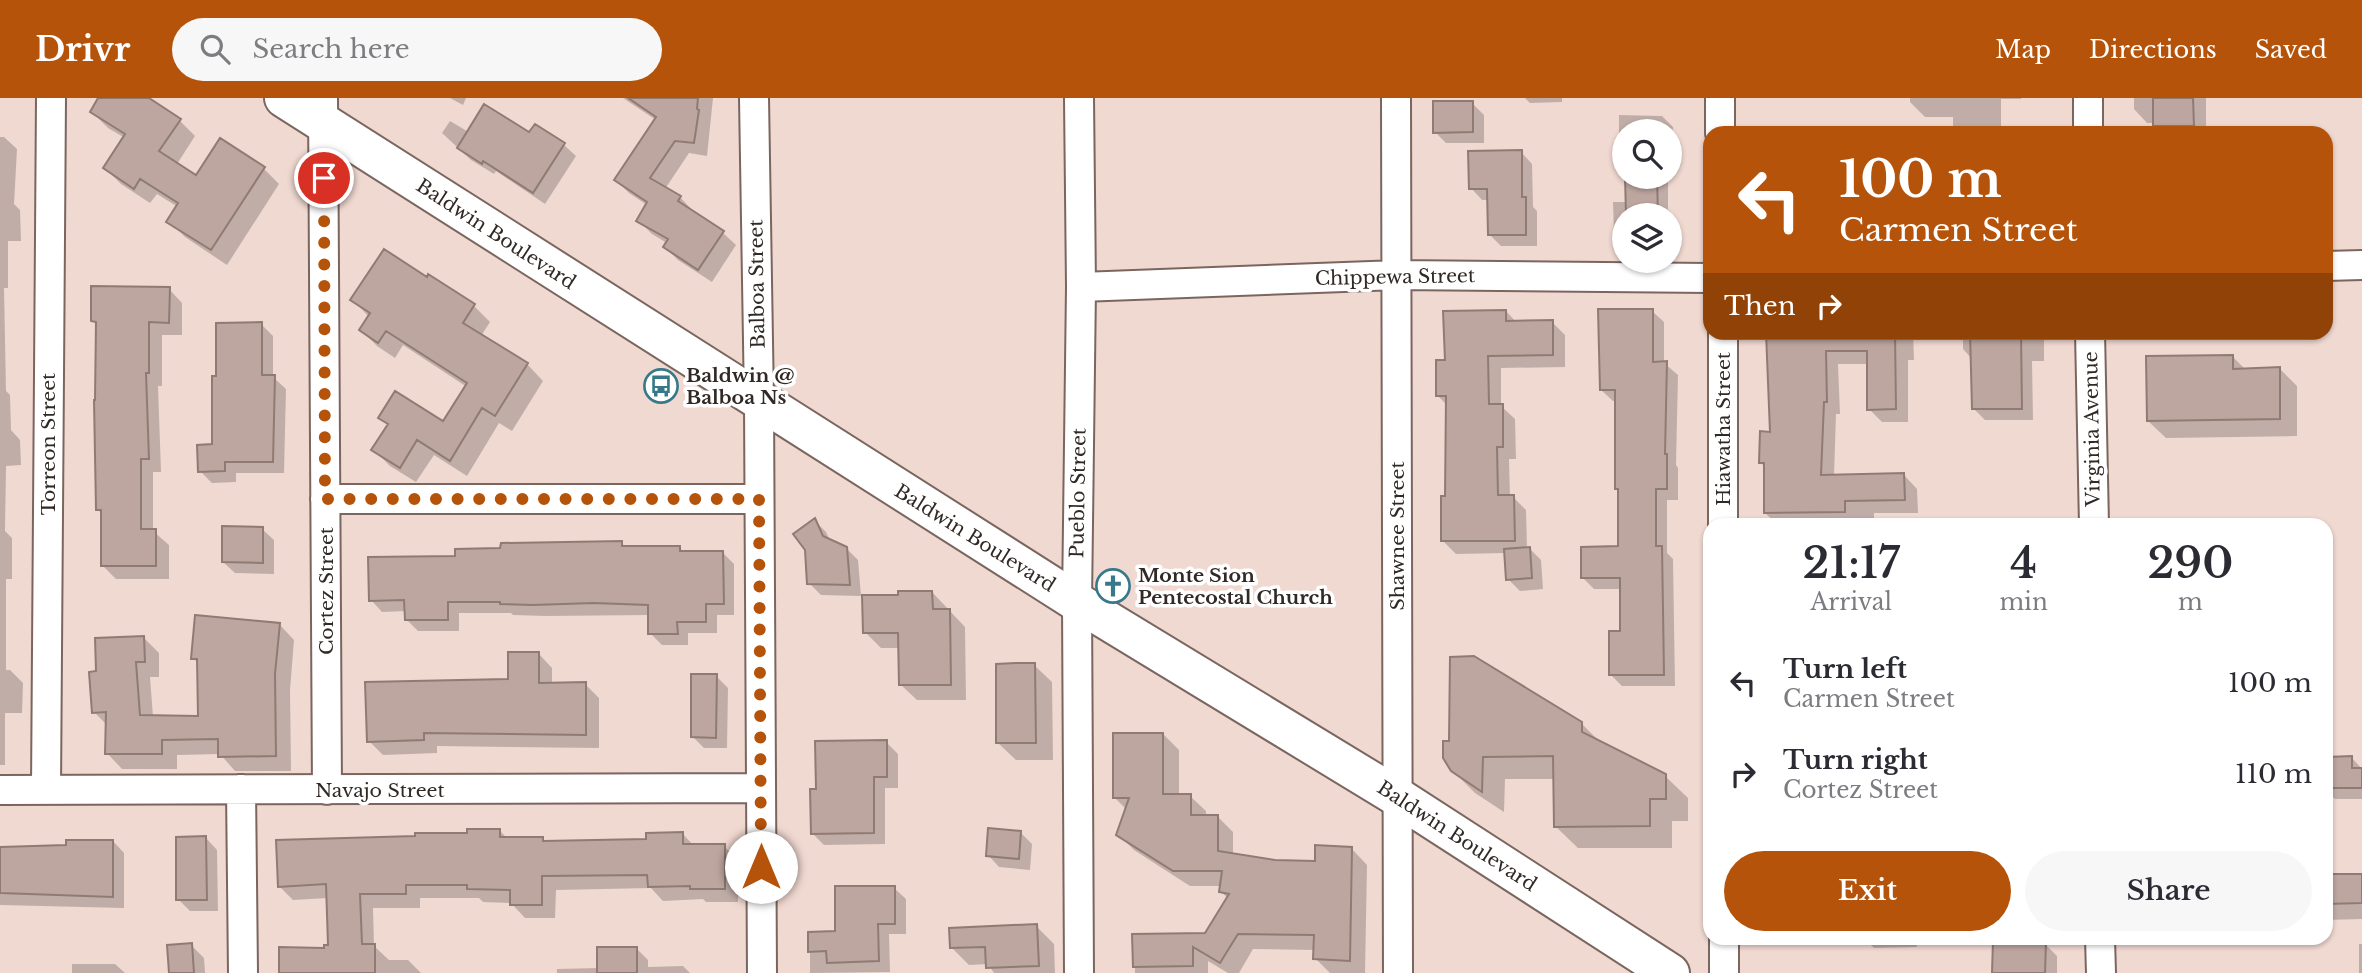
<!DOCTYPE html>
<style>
:root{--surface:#fff;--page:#f7f7f7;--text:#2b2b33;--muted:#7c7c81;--accent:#b45309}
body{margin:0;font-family:"Libre Baskerville",serif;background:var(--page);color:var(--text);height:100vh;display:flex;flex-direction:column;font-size:26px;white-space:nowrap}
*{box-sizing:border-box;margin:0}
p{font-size:23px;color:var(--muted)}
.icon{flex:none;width:38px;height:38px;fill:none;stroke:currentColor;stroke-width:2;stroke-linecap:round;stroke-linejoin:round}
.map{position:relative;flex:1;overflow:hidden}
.drawer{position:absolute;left:1703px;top:420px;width:630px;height:427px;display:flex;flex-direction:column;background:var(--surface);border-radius:21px;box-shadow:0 2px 5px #0004}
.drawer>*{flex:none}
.guide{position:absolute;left:1703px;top:28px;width:630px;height:214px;border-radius:21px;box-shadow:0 2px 5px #0004;background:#b45309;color:#fff;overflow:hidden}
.buttons{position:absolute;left:1612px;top:21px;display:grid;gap:14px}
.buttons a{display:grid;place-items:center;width:70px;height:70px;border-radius:50%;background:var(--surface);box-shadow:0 2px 5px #0004;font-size:35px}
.pin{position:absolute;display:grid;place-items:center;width:60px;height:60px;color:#fff;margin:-30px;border:4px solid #fff;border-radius:50%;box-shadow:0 2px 7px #0007}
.me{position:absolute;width:77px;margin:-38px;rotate:0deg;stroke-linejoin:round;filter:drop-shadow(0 0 5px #0008)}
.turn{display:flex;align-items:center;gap:24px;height:147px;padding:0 21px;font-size:32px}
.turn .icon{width:91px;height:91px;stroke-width:2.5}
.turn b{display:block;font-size:49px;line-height:60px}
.then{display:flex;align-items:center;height:66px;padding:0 21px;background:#0003;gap:14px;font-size:26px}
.eta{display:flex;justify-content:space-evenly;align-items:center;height:119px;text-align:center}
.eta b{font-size:42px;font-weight:600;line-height:49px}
.cta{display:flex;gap:14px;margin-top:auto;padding:14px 21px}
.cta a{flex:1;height:80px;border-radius:42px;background:var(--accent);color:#fff;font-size:28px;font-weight:600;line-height:80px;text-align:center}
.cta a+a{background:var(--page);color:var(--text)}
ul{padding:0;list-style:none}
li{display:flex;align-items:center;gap:21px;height:91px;padding:0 21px}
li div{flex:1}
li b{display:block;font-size:26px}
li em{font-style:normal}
header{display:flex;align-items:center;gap:42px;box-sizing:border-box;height:98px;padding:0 35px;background:var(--accent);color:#fff}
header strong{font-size:33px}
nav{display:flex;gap:38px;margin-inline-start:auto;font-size:24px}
.search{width:490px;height:63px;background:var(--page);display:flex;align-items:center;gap:18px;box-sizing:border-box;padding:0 24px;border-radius:38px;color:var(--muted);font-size:26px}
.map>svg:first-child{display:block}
.shadow{fill:#0003}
.building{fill:#bca69f;stroke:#907b74;stroke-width:2}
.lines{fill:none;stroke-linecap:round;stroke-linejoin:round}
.minor-casing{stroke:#7a665f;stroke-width:32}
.secondary-casing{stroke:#7a665f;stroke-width:42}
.minor{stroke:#fff;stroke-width:28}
.secondary{stroke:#fff;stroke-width:38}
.route{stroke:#b45309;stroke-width:12;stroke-dasharray:0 21.6}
.labels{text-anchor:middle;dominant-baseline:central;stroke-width:7;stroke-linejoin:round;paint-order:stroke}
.street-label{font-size:19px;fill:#312926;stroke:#fff}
.poi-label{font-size:19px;font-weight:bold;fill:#312926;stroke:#fff;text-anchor:start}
</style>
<header>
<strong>Drivr</strong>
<div class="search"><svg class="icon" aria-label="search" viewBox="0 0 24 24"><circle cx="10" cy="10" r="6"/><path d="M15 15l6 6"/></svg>Search here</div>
<nav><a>Map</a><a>Directions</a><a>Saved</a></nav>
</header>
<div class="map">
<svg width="2362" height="875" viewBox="0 0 2362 875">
<rect width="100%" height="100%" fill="#f0d9d1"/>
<path class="shadow" d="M 101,0 L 146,0 L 179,22 L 195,38 L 177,66 L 197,80 L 263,70 L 279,86 L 227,167 L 185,139 L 169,123 L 178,109 L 157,96 L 150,105 L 121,86 L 105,70 L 125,40 L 108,30 L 92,14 Z
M 450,0 L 466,0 L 463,7 Z
M 623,0 L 713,0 L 707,58 L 689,55 L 665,91 L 680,99 L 693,113 L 692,114 L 722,134 L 736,147 L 712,184 L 678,162 L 665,149 L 667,145 L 652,136 L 638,122 L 647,107 L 629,95 L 616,82 L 656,22 Z
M 1525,0 L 1562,0 L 1562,4 L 1530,5 Z
M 1910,0 L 2021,0 L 2021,1 L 2001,1 L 2001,35 L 1953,35 L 1953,19 L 1925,19 L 1910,4 Z
M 2134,0 L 2206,0 L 2206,35 L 2154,35 L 2154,25 L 2147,25 L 2134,11 Z
M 1472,5 L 1484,17 L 1484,45 L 1446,45 L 1435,34 Z
M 1619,17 L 1662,18 L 1673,29 L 1673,53 L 1670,53 L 1670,33 L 1624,33 L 1624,46 L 1619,41 Z
M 450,23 L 504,55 L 530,37 L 535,28 L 564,47 L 576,58 L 545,106 L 496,73 L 494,76 L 471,62 L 442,35 Z
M 0,39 L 4,39 L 17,51 L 14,106 L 20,112 L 21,143 L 8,143 L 8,190 L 4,190 L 6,293 L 10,297 L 11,332 L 20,342 L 21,367 L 6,368 L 5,433 L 12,440 L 12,481 L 6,481 L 6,572 L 10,572 L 23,585 L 22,615 L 5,615 L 5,667 L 0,667 Z
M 1521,54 L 1532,66 L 1533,109 L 1537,113 L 1537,148 L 1501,148 L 1489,136 L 1489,102 L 1482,102 L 1471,90 Z
M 1627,79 L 1668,79 L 1668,112 L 1672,116 L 1673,149 L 1670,149 L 1670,117 L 1624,117 L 1624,148 L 1614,137 L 1613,104 L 1627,104 Z
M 169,191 L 182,205 L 182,237 L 162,237 L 162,288 L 158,288 L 161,374 L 153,374 L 153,433 L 169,447 L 169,481 L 116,481 L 102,467 L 103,417 L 97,411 L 98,228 L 93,223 Z
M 353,202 L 474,208 L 490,224 L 481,238 L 527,266 L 543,283 L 512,333 L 499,325 L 467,378 L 434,357 L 416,384 L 390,368 L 374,352 L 389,327 L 381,319 L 444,326 L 467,289 L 403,247 L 395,260 L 377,248 L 361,232 L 369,219 Z
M 1506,213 L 1516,224 L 1552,224 L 1565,237 L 1565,269 L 1501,270 L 1501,308 L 1515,321 L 1516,361 L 1509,361 L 1510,399 L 1513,399 L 1526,412 L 1527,451 L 1530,451 L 1541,462 L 1543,491 L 1520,493 L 1508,481 L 1506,455 L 1456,456 L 1443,443 L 1447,400 L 1448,308 L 1437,297 L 1447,263 Z
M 1652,213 L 1664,224 L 1664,265 L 1678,277 L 1676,367 L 1678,370 L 1678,402 L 1667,402 L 1667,455 L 1673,461 L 1675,588 L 1622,588 L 1611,577 L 1622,535 L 1622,491 L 1594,491 L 1583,480 L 1620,450 L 1620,394 L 1616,391 L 1617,303 L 1613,303 L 1601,292 Z
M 261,226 L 273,238 L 273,279 L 286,291 L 284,375 L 236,375 L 236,384 L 212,385 L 200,373 L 214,348 L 218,279 Z
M 1768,234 L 1913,234 L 1914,262 L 1908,262 L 1908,324 L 1882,324 L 1869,311 L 1868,266 L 1838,266 L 1840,316 L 1836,316 L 1834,378 L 1904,377 L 1917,391 L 1918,415 L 1874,415 L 1874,427 L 1778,427 L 1765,415 L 1765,369 L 1760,364 L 1772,336 Z
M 1963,234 L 2044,234 L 2044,263 L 2032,263 L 2033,322 L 1985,322 L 1973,310 L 1972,261 L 1963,251 Z
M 2232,258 L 2246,272 L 2280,271 L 2297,288 L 2297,338 L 2166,340 L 2148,323 Z
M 814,422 L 826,434 L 830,443 L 846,450 L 858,462 L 861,498 L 821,497 L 809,485 Z
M 262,431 L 274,442 L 274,476 L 235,475 L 223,464 Z
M 622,445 L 626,450 L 679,449 L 685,455 L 722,454 L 734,466 L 734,517 L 717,517 L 717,535 L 688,535 L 688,547 L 662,547 L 650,535 L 650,517 L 546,518 L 513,517 L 511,515 L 459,515 L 459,533 L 418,533 L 406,521 L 406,513 L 382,514 L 371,502 L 457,460 Z
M 932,494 L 965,529 L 966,602 L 917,602 L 900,586 L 900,550 L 881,550 L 865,534 L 899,499 Z
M 279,526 L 294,542 L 290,592 L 291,673 L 235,673 L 220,656 L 177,657 L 177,671 L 122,671 L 107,655 L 107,627 L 94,614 L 98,575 L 143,539 L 159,555 L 159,579 L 150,579 L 153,619 L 200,620 L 199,566 L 193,560 Z
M 539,556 L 552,570 L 552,586 L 585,586 L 599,600 L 599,650 L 437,648 L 437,655 L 383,657 L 369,643 L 510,583 Z
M 1034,567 L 1052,584 L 1053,662 L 1016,662 L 998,645 Z
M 716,578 L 728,590 L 727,650 L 704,650 L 692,638 Z
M 1581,625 L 1602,646 L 1665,678 L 1688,700 L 1688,723 L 1672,723 L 1672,750 L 1578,750 L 1555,728 L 1555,681 L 1505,681 L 1504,714 L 1475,695 L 1452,672 L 1451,645 Z
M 1163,636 L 1179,652 L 1179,698 L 1190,698 L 1206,713 L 1206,719 L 1218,719 L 1233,734 L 1233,758 L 1275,764 L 1316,764 L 1352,751 L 1367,767 L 1365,875 L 1330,875 L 1315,860 L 1315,852 L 1253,851 L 1239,875 L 1228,875 L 1208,863 L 1208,875 L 1135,875 L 1134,838 L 1206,837 L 1228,801 L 1221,793 L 1221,788 L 1190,788 L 1134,752 L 1118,736 L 1127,712 L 1115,700 Z
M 886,644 L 898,656 L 898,690 L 885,690 L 885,746 L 824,747 L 812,735 L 818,693 Z
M 2352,660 L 2362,671 L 2362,701 L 2335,701 L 2326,692 L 2326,661 Z
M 499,732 L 508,741 L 542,741 L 545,744 L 648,743 L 682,735 L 694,748 L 724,748 L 738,762 L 738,804 L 706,804 L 703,801 L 663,803 L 651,790 L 556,792 L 555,820 L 525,820 L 511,805 L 483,804 L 479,800 L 420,800 L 420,810 L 373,810 L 374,848 L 389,862 L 408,862 L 421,875 L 281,875 L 330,849 L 328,800 L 293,802 L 279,788 L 468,737 Z
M 1020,734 L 1032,746 L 1030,772 L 999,769 L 988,757 Z
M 206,740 L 217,752 L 218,813 L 190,813 L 178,801 Z
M 113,743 L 124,755 L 124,810 L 0,807 L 0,750 L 68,749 Z
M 2326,778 L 2362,778 L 2362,821 L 2326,822 Z
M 894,790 L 906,801 L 906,836 L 889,836 L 890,874 L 810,875 L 810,835 L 837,834 Z
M 1036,828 L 1054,846 L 1055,875 L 994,875 L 988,866 L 969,867 L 952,850 Z
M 1864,840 L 1916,840 L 1917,849 L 1874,850 Z
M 2045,846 L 2057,858 L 2057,875 L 1993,875 Z
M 2359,846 L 2362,846 L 2362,875 L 2359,875 Z
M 191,847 L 204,860 L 205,875 L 171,875 Z
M 636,850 L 648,862 L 648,869 L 683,868 L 690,875 L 557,875 L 557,871 L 599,870 Z
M 72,866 L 115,866 L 125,875 L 72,875 Z"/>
<path class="building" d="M 98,0 L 149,0 L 181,21 L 159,53 L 196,77 L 220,40 L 265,69 L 211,152 L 166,124 L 178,105 L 140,81 L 134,91 L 103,70 L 125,36 L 90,14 Z
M 628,0 L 698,0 L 697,11 L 699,12 L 694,45 L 675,43 L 650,80 L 681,98 L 678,103 L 724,133 L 698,172 L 663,149 L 668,141 L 636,123 L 647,104 L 614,82 L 656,19 Z
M 2153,0 L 2193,0 L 2194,28 L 2153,28 Z
M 1433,3 L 1473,3 L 1473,34 L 1433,35 Z
M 484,6 L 529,34 L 535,26 L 565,45 L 533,95 L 483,63 L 482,66 L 457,50 Z
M 1522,52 L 1522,99 L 1526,99 L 1526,137 L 1488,137 L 1487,91 L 1469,91 L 1468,53 Z
M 1625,79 L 1657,79 L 1658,117 L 1626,117 Z
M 384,151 L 427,179 L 428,176 L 475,206 L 463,225 L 528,265 L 495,318 L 482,310 L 450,363 L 417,342 L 400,370 L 371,352 L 388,326 L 378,320 L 395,293 L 443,323 L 467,285 L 386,233 L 378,245 L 359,232 L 370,215 L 350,202 Z
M 91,188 L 170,189 L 169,225 L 149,224 L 149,275 L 146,275 L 149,361 L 141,361 L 141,431 L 156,431 L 156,468 L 101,468 L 101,412 L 96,412 L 94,302 L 95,302 L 96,224 L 91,223 Z
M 1598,211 L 1653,211 L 1653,264 L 1667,263 L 1665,356 L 1667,356 L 1667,391 L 1656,391 L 1656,448 L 1662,448 L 1664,577 L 1609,577 L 1609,533 L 1620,533 L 1620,480 L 1581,480 L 1581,449 L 1618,448 L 1618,391 L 1615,391 L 1615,292 L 1600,292 Z
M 1506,212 L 1506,223 L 1553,222 L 1553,257 L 1488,258 L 1489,306 L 1503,306 L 1503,349 L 1497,349 L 1498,397 L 1514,397 L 1515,443 L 1441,443 L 1441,398 L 1445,398 L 1446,298 L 1436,298 L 1436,262 L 1445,262 L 1443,213 Z
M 262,224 L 262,277 L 275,277 L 273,364 L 225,364 L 225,373 L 198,374 L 197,347 L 212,346 L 212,278 L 216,278 L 216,225 Z
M 1766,234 L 1895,234 L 1896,311 L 1867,312 L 1867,253 L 1826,253 L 1827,304 L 1824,304 L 1821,377 L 1904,375 L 1905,402 L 1845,403 L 1845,414 L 1764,415 L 1764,365 L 1759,365 L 1760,333 L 1770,334 Z
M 1970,234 L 2021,234 L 2022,311 L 1972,311 Z
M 2233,257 L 2233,271 L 2280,269 L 2280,321 L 2147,323 L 2146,258 Z
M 815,420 L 823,438 L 847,449 L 850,487 L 807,486 L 805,452 L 793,436 Z
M 222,428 L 263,429 L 263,465 L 222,464 Z
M 622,443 L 622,448 L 680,448 L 680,453 L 723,453 L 724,506 L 706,506 L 706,524 L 677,524 L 678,536 L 648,536 L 648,507 L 594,505 L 533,507 L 500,506 L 500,504 L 448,504 L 448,522 L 405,522 L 404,502 L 369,503 L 368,459 L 455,458 L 455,451 L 500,450 L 501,445 Z
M 1530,449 L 1532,480 L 1506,482 L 1504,451 Z
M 898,493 L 932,493 L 933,511 L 950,511 L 951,587 L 899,587 L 898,535 L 863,535 L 862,497 L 898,497 Z
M 195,517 L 280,525 L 275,576 L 276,658 L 218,659 L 218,641 L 162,642 L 162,656 L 105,656 L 106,614 L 92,615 L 89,574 L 96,573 L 95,540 L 144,538 L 145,564 L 136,564 L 140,617 L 198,618 L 197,561 L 191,561 Z
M 508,554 L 539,554 L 539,585 L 586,584 L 586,637 L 424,635 L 424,642 L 367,644 L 365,584 L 508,581 Z
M 1474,558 L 1582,624 L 1582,634 L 1666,676 L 1666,701 L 1650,701 L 1650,728 L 1554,729 L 1553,658 L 1483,659 L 1482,694 L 1451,673 L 1443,660 L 1443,643 L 1449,643 L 1450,559 Z
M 1016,565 L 1035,565 L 1036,645 L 996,645 L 996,566 Z
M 691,576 L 717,576 L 716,640 L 691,639 Z
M 1113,635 L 1163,635 L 1163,696 L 1191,696 L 1191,717 L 1218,717 L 1218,753 L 1275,762 L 1315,763 L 1315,747 L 1352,749 L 1350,863 L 1313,861 L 1314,837 L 1238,836 L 1220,865 L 1193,849 L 1193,868 L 1133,869 L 1132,836 L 1205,835 L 1229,796 L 1219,794 L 1222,773 L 1173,773 L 1116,737 L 1129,700 L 1113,700 Z
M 887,642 L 887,679 L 874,679 L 874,735 L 811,736 L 810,691 L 816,691 L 815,643 Z
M 2352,658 L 2352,670 L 2362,670 L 2362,690 L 2326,690 L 2326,659 Z
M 988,730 L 1021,733 L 1019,761 L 986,758 Z
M 467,731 L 500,731 L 500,739 L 543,739 L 543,743 L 646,741 L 646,735 L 683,734 L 683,746 L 725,746 L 725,791 L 690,791 L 690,788 L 648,789 L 647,777 L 542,778 L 542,807 L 510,807 L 510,792 L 467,791 L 467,787 L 406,787 L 406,796 L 360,796 L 362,846 L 375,846 L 375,875 L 279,875 L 279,849 L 324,850 L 324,847 L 328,847 L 326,786 L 278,789 L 276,742 L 415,738 L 415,735 L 467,735 Z
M 206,738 L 207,802 L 176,802 L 176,739 Z
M 66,742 L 113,742 L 113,799 L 0,795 L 0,749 L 66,747 Z
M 2326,776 L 2362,776 L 2362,805 L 2326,806 Z
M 835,788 L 895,788 L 895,826 L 878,826 L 879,863 L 827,865 L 826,853 L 808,854 L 808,834 L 835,833 Z
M 1037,826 L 1039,868 L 986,870 L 985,849 L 950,850 L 949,830 Z
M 1993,842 L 2046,844 L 2045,875 L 1992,875 Z
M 192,845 L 194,875 L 169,875 L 167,847 Z
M 597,849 L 637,849 L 637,875 L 597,875 Z"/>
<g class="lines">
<g class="minor-casing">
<path id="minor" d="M 323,0 L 327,692
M 754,0 L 759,304 L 762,875
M 1079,0 L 1081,189 L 1077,504 L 1079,875
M 1396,0 L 1398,875
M 1720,0 L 1720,35
M 2088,0 L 2088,35
M 2326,168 L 2362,167
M 1081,189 L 1398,177 L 1710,180
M 1723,234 L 1723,427
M 2090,234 L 2094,427
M 325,401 L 759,401
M 241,691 L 243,875
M 0,692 L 760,690
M 46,692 L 51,0
M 1724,840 L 1724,875
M 2100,840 L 2101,875"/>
</g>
<g class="secondary-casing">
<path id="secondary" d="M 284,0 L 1077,504 L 1396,698 L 1670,875"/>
</g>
<use href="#minor" class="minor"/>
<use href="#secondary" class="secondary"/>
</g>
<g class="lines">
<path class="route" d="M 324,80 L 325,401 L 759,401 L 761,769"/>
</g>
<defs>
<g id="bus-ring" transform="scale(1.75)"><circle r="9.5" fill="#fff" stroke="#37788b" stroke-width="1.5"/><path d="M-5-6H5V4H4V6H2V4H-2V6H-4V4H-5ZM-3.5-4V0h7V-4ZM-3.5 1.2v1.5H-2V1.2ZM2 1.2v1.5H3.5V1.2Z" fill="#37788b"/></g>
<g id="church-ring" transform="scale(1.75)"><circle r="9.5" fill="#fff" stroke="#37788b" stroke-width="1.5"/><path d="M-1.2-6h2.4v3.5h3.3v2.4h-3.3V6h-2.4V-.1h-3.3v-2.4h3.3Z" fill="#37788b"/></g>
</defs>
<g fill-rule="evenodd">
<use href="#bus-ring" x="661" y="288"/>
<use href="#church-ring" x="1113" y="488"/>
</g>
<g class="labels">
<g class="street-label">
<text transform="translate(496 136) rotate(33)">Baldwin Boulevard</text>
<text transform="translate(1395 179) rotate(-1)">Chippewa Street</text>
<text transform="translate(757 186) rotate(-91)">Balboa Street</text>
<text transform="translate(1723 331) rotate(-90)">Hiawatha Street</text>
<text transform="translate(2092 331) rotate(-91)">Virginia Avenue</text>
<text transform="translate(48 346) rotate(-90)">Torreon Street</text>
<text transform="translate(1078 395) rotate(-89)">Pueblo Street</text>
<text transform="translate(1397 438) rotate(-90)">Shawnee Street</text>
<text transform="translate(975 440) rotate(32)">Baldwin Boulevard</text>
<text transform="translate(326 493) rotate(-90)">Cortez Street</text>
<text x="380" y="692">Navajo Street</text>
<text transform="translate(1457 738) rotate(33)">Baldwin Boulevard</text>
</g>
<g class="poi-label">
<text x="686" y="277">Baldwin @<tspan x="686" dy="22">Balboa Ns</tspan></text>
<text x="1138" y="477">Monte Sion<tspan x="1138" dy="22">Pentecostal Church</tspan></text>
</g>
</g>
</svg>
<div class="buttons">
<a><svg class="icon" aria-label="search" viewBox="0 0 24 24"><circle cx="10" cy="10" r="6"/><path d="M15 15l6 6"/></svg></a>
<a><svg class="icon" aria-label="layers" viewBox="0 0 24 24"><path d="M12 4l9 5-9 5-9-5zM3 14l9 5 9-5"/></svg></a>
</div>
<div class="pin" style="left:324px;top:80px;background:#d93025"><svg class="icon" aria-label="arrive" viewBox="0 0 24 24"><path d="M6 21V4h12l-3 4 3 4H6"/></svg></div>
<svg class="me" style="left:761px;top:769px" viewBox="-20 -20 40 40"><circle r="19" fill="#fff"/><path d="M0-13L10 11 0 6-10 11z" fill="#b45309"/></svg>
<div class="guide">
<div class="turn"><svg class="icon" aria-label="left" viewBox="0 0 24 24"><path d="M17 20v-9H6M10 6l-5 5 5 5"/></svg><div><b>100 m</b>Carmen Street</div></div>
<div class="then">Then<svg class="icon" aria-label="right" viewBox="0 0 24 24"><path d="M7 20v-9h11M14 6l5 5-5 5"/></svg></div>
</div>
<section class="drawer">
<div class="eta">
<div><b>21:17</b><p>Arrival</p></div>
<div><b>4</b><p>min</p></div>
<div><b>290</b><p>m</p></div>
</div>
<ul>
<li><svg class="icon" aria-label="left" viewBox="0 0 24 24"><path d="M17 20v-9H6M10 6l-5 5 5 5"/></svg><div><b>Turn left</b><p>Carmen Street</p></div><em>100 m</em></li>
<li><svg class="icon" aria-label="right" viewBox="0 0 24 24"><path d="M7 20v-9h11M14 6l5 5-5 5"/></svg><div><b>Turn right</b><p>Cortez Street</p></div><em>110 m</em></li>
</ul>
<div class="cta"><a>Exit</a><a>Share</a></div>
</section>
</div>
